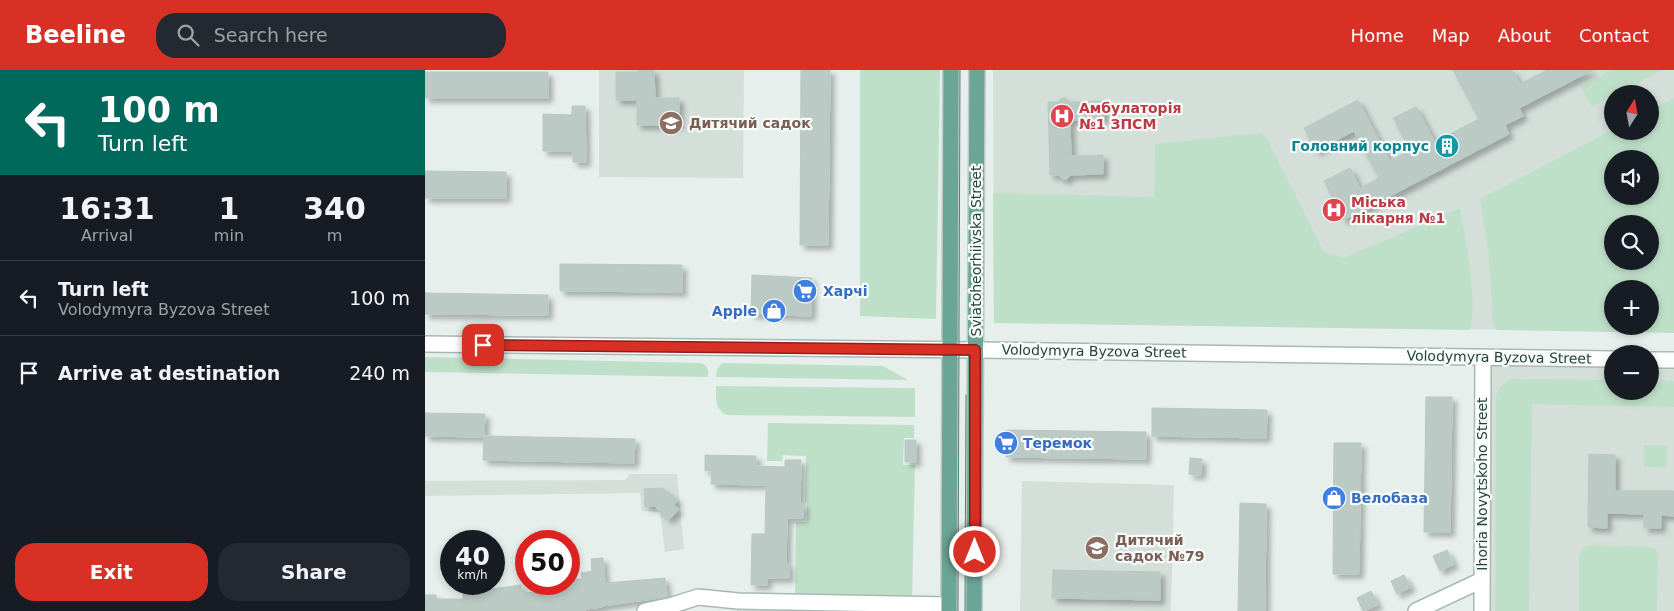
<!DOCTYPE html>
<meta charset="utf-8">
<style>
:root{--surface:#171b24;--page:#242831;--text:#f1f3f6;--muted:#9ea1a6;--line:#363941;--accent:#d93025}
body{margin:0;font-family:"DejaVu Sans",sans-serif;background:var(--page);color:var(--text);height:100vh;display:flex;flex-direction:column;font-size:19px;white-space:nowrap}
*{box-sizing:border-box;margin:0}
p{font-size:16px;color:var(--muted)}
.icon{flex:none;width:28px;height:28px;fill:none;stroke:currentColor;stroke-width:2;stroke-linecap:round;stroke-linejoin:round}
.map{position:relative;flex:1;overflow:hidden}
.details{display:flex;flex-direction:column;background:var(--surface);width:425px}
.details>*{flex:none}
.top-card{background:#00695c;color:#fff;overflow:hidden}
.needle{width:32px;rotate:11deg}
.buttons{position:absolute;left:1179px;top:15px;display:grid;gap:10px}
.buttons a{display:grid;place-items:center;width:55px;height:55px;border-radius:50%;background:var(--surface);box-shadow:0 2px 8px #0003;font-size:25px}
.speed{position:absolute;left:15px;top:460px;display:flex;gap:10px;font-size:25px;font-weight:700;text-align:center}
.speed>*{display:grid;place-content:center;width:65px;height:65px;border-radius:50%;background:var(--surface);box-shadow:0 2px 8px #0003;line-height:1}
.speed small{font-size:12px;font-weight:400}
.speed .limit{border:8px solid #d22;background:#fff;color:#111}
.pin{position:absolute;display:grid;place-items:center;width:42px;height:42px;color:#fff;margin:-21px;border-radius:10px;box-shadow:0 2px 8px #0006}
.me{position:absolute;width:55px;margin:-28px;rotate:0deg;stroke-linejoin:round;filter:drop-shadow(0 0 4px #0008)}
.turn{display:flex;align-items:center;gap:18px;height:105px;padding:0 15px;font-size:22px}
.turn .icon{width:65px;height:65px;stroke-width:2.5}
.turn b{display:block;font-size:35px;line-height:42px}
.eta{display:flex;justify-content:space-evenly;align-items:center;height:85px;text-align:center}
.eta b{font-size:30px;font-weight:800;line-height:35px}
.action{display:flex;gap:10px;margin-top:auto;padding:10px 15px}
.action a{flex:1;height:58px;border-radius:20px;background:var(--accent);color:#fff;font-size:20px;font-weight:800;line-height:58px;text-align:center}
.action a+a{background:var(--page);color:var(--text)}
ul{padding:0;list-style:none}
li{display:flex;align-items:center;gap:15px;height:75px;padding:0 15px;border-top:1px solid var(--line)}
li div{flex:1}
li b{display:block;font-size:19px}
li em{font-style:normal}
header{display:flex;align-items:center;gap:30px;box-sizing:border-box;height:70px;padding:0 25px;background:var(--accent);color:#fff}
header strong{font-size:24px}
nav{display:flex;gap:28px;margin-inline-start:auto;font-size:18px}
.search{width:350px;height:45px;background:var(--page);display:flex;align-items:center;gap:12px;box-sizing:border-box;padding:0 18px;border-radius:20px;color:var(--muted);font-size:19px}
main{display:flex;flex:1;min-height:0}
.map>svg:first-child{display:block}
.built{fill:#d4dfda;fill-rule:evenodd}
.green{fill:#bfe0c8;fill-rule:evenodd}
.building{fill:#bbcac4;stroke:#b8c9c2;filter:url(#shadow)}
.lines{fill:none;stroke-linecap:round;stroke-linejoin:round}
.minor-casing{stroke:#a8b8b2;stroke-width:18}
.major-casing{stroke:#c2cac8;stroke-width:18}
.minor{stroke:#fff;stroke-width:15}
.major{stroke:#6aa596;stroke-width:15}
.tram{stroke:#5f7d75;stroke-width:1}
.route-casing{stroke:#8d1f18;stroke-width:12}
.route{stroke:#d93025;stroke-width:9}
.labels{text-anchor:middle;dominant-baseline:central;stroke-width:4.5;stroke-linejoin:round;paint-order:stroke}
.health-label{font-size:14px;font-weight:bold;fill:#be3a42;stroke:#f7fbf9;text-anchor:start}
.education-label{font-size:14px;font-weight:bold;fill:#785e54;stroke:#f7fbf9;text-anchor:start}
.culture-label{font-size:14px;font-weight:bold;fill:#0d838f;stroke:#f7fbf9;text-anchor:end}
.street-label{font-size:14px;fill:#24423a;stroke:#f7fbf9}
.shop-label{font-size:14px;font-weight:bold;fill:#366cbe;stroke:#f7fbf9;text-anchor:start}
</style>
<header>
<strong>Beeline</strong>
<div class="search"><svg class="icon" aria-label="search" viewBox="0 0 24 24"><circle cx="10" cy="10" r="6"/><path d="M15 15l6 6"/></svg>Search here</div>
<nav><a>Home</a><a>Map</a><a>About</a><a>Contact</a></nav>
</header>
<main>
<section class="details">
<div class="top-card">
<div class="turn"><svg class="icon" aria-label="left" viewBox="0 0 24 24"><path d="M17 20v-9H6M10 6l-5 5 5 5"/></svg><div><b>100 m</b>Turn left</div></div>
</div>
<div class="eta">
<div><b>16:31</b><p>Arrival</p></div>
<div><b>1</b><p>min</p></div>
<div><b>340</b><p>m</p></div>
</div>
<ul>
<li><svg class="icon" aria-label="left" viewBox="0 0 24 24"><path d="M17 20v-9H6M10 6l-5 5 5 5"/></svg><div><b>Turn left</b><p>Volodymyra Byzova Street</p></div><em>100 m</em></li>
<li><svg class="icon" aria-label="arrive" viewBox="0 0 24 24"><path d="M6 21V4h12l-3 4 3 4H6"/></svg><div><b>Arrive at destination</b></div><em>240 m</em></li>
</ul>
<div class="action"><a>Exit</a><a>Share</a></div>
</section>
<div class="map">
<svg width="1249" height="541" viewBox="0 0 1249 541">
<defs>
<filter id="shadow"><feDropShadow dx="4.5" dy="4.5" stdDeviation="2.5" flood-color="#0004"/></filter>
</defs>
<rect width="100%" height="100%" fill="#e6efeb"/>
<path class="built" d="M 174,0 L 319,0 L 318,108 L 174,107 Z
M 568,0 L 1249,0 L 1249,262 L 569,253 ZM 1188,24 L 1225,24 L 1225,61 L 1188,61 ZM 1188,89 L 1225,89 L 1225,126 L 1188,126 ZM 1188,154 L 1225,154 L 1225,191 L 1188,191 ZM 1188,219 L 1225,219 L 1225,256 L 1188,256 Z
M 1058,287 L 1187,289 L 1188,321 L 1225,321 L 1225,290 L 1249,290 L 1249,541 L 1057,541 Z
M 204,404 L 252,404 L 259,479 L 240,482 L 235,442 L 217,441 L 215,423 L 0,426 L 0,411 L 201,410 Z
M 597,411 L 749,415 L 746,541 L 595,541 Z
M 312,535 L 471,541 L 312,541 Z"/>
<path class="green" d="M 435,0 L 515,0 L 511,249 L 435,246 Z
M 1186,0 L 1237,0 L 1192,24 L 1188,24 L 1187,26 L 1167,37 L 1156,16 Z
M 1249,28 L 1249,263 L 1072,260 L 1068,253 L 1063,179 L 1055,129 L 1187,60 L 1225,61 L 1225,41 ZM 1188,89 L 1225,89 L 1225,126 L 1188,126 ZM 1188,154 L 1225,154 L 1225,191 L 1188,191 ZM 1188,219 L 1225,219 L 1225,256 L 1188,256 Z
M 835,63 L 842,69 L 899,182 L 919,188 L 1035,138 C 1040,166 1054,236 1044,260 L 569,253 L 568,123 L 729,127 L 730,74 Z
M 0,287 L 276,293 C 283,296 284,299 283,307 L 0,302 Z
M 297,293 L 458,296 L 483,310 L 291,307 L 292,299 Z
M 1086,309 L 1187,310 L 1188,321 L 1225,321 L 1225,311 L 1249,311 L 1249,337 L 1107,334 L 1104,541 L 1070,541 L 1071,325 L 1075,317 Z
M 291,316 L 490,318 L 490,347 L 302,345 C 289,339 291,328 291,316 Z
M 343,353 L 489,355 L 489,368 L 479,368 L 478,395 L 490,395 L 487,531 L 370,529 L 371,452 L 382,452 L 382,432 L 380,432 L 381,386 L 358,385 L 357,391 L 342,391 Z
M 1219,375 L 1242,375 L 1241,398 L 1219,397 Z
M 1166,475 L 1223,477 L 1231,479 L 1233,485 L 1232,541 L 1154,541 L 1154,485 L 1159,477 Z"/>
<path class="building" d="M 213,0 L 229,0 L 230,28 L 254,28 L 254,55 L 212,55 L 212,30 L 191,30 L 191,2 L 213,2 Z
M 376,0 L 405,0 L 403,175 L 375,175 Z
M 1028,0 L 1087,0 L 1095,14 L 1122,0 L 1168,0 L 1094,38 L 1098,46 L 1080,55 L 1084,64 L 919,150 L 899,111 L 925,98 L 935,118 L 954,108 L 929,61 L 891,81 L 879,58 L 933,30 L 965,91 L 985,80 L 968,48 L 991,37 L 1010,72 L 1054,49 Z
M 0,2 L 123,2 L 123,28 L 0,28 Z
M 636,28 L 641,28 L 644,32 L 678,31 L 679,49 L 645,50 L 646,86 L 678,85 L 678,104 L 646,105 L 642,109 L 637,109 L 633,105 L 625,105 L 623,32 L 633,32 Z
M 147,36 L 160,36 L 161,92 L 148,92 L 148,81 L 118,81 L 118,44 L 147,45 Z
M 0,101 L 81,102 L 81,128 L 0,128 Z
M 135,194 L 257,195 L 257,222 L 135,221 Z
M 327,205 L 387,208 L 386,246 L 326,244 Z
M 0,223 L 123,225 L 123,245 L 0,244 Z
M 1001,327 L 1027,327 L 1025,462 L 999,462 Z
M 727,338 L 842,340 L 841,368 L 727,366 Z
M 0,343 L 60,344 L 59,366 L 210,369 L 209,393 L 58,390 L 59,367 L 0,366 Z
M 581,360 L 721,362 L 721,389 L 581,387 Z
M 480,370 L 491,370 L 491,392 L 480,392 Z
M 909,373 L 936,373 L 934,504 L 908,504 Z
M 1164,384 L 1190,385 L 1190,421 L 1249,421 L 1249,446 L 1236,445 L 1236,458 L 1219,458 L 1219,444 L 1182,443 L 1182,458 L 1163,457 Z
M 280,385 L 331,386 L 331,396 L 360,397 L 360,390 L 376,390 L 375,434 L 379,434 L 378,448 L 362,448 L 361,494 L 364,494 L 364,508 L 342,508 L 342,515 L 326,515 L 327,464 L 340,464 L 341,415 L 286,414 L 287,400 L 280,401 Z
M 765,388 L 777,389 L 776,405 L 764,404 Z
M 237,418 L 253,430 L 249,435 L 254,439 L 244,450 L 229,436 L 220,437 L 219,419 Z
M 815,433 L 841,434 L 840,541 L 813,541 Z
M 1022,480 L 1029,494 L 1015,501 L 1008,486 Z
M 178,488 L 180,513 L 240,508 L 242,527 L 177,536 L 177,537 L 161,539 L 161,540 L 0,541 L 0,525 L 11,525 L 11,529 L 38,529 L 37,514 L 51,514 L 52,521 L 96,515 L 96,523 L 125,521 L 126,514 L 144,514 L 144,509 L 157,509 L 156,503 L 167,501 L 166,489 Z
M 628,500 L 735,502 L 735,530 L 627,528 Z
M 979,505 L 986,517 L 972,524 L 966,511 Z
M 946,521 L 953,535 L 938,541 L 932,528 Z"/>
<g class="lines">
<g class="minor-casing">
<path id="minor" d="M 0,274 L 551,280 L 1188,289
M 1225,290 L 1249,290
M 220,541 L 248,535 L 273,527 L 313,531 L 524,535
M 991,541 L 1057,510
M 1057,541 L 1058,287"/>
</g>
<g class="major-casing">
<path id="major" d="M 524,541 L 526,0
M 549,541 L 552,0"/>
</g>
<use href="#minor" class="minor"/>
<use href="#major" class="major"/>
<path class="tram" d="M 533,541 L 535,0
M 540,541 L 541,325"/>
</g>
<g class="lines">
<g class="route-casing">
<path id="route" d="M 58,275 L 550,280 L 550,482"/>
</g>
<use href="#route" class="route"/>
</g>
<defs>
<g id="hospital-disc" transform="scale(1.25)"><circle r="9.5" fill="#e0444e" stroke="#f7fbf9"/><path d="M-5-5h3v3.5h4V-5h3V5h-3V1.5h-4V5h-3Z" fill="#fff"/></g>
<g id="school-disc" transform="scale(1.25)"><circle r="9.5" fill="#8d6e63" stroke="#f7fbf9"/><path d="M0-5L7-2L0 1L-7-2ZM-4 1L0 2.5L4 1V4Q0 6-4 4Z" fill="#fff"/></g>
<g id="building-disc" transform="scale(1.25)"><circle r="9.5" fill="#0f9aa8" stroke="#f7fbf9"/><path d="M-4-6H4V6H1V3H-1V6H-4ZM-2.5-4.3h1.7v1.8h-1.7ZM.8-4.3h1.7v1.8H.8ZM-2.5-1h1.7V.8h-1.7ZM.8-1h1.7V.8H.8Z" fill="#fff"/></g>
<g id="supermarket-disc" transform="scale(1.25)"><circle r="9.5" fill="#3f7fe0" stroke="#f7fbf9"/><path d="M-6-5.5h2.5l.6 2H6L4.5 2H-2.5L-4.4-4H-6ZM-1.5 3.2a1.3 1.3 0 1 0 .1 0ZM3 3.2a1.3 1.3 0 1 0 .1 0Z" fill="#fff"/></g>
<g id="shop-disc" transform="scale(1.25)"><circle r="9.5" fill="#3f7fe0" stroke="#f7fbf9"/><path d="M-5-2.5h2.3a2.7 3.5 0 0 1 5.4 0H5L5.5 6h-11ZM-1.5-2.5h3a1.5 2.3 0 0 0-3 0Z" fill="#fff"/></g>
</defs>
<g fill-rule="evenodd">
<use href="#hospital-disc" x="637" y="46"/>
<use href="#school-disc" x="246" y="53"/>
<use href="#building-disc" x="1022" y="76"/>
<use href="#hospital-disc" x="909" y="140"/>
<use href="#supermarket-disc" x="380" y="221"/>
<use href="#shop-disc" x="349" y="241"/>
<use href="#supermarket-disc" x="581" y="373"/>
<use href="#shop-disc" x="909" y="428"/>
<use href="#school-disc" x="672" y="478"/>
</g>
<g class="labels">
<g class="health-label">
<text x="654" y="38">Амбулаторія<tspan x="654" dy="16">№1 ЗПСМ</tspan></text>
<text x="926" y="132">Міська<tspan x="926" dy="16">лікарня №1</tspan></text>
</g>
<g class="education-label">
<text x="264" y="53">Дитячий садок</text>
<text x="690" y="470">Дитячий<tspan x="690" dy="16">садок №79</tspan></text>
</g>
<g class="culture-label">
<text x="1004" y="76">Головний корпус</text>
</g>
<g class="street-label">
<text transform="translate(551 181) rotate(-90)">Sviatoheorhiivska Street</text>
<text transform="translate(669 281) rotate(1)">Volodymyra Byzova Street</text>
<text transform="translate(1074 287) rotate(1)">Volodymyra Byzova Street</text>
<text transform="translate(1057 414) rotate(-90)">Ihoria Novytskoho Street</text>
</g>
<g class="shop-label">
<text x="398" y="221">Харчі</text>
<text x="332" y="241" text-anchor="end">Apple</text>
<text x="598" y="373">Теремок</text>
<text x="926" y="428">Велобаза</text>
</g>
</g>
</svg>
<div class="buttons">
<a><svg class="needle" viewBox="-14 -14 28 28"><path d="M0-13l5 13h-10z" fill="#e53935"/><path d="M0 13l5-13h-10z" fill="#9ea1a6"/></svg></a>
<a><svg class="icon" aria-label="sound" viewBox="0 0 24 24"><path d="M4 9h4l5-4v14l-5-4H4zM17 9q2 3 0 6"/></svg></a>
<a><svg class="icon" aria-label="search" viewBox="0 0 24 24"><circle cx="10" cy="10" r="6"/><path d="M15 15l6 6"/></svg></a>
<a>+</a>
<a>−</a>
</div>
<div class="speed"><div>40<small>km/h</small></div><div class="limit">50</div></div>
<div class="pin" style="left:58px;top:275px;background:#d93025"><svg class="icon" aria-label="arrive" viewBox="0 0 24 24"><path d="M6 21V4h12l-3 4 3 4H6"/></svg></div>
<svg class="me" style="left:550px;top:482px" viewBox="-20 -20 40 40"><circle r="17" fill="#d93025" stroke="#fff" stroke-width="3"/><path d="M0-11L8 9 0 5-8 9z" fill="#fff"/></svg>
</div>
</main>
